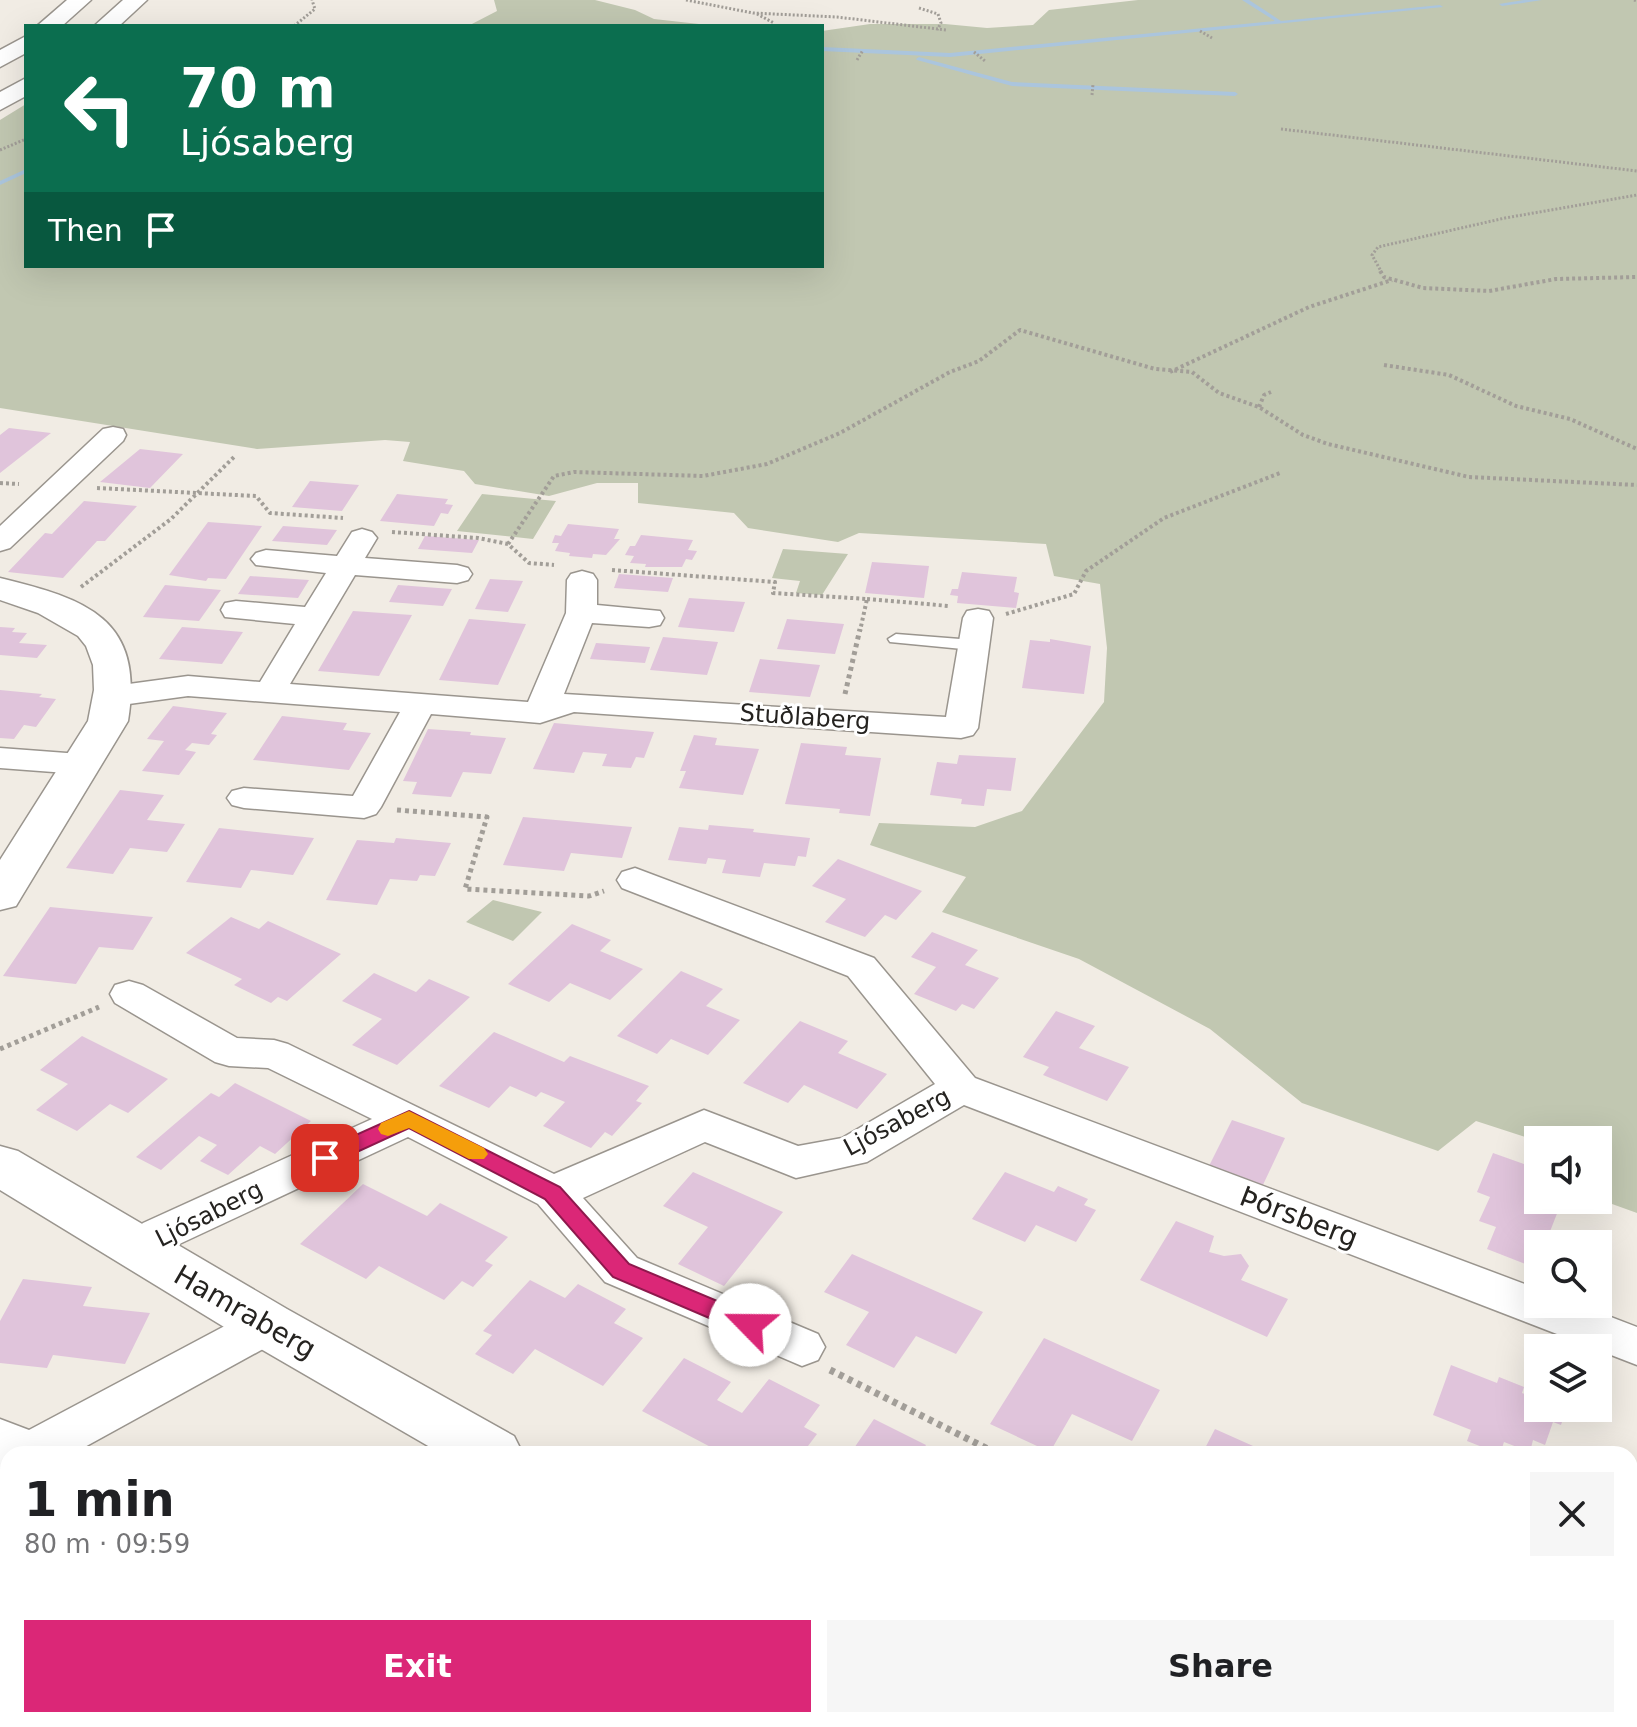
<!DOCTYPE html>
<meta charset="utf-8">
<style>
:root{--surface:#fff;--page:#f6f6f6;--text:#202124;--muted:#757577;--accent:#db2777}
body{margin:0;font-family:"DejaVu Sans",sans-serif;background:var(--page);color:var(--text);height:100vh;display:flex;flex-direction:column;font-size:30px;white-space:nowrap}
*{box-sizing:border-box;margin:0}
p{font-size:26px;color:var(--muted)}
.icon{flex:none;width:44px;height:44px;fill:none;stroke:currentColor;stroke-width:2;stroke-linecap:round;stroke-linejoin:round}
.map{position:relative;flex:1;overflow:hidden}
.details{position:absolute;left:0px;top:1446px;width:1638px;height:282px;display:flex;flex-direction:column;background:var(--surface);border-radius:24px 24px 0 0;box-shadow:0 8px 32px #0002}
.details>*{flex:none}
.banner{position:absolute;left:24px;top:24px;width:800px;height:244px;border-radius:0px;box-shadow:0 8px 32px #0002;background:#0b6e4f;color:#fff;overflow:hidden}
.controls{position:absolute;left:1524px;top:1126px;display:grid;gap:16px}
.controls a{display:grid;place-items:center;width:88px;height:88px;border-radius:0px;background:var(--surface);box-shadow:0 8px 32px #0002;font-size:40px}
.pin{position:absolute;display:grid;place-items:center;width:68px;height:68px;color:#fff;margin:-34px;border-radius:16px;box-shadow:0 4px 12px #0006}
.me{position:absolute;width:88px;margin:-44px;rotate:293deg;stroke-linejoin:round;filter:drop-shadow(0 0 6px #0008)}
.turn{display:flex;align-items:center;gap:28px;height:168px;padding:0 24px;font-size:36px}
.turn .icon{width:104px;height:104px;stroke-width:2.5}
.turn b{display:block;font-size:56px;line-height:68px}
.then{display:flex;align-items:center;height:76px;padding:0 24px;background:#0003;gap:16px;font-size:30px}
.round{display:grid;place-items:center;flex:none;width:84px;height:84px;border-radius:0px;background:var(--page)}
.overview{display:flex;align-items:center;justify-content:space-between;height:136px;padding:0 24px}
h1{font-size:48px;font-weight:800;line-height:60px}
.primary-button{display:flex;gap:16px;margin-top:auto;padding:16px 24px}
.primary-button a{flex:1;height:92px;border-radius:0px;background:var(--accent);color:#fff;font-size:32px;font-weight:800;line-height:92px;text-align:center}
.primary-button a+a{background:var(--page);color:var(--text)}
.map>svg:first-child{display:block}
.green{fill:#c1c7b1}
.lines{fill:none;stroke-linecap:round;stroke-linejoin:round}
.stream{fill:#abc5dd;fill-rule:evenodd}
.building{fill:#e0c4db}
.lane-casing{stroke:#9a958e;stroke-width:3}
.street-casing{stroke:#9a958e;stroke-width:3}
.secondary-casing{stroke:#9a958e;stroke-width:3}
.highway-casing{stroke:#9a958e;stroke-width:3}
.path-far3{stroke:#a29e98;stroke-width:3;stroke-dasharray:2 2;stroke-linecap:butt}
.path-far2{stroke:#a29e98;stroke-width:4;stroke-dasharray:3 3;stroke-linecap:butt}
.path-far1{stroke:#a29e98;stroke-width:5;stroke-dasharray:4 4;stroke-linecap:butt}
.path{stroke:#a29e98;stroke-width:7;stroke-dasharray:5 5;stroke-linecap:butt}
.lane{fill:#fff;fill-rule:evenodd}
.street{fill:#fff;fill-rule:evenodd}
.secondary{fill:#fff;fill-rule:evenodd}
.highway{fill:#fff;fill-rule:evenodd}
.route{fill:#db2777;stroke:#8e194d;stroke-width:2}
.slow{fill:#f59e0b}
.labels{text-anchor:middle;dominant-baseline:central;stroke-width:6;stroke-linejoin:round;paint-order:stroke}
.street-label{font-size:24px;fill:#252320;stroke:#fff}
.near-street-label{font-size:28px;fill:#252320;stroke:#fff}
</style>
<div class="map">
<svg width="1637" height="1727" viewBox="0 0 1637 1727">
<rect width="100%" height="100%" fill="#f1ece4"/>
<path class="green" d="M 494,0 L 595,0 L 635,10 L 654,19 L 717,26 L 468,26 L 497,11 Z
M 1138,0 L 1637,0 L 1637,1213 L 1601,1200 L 1598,1195 L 1598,1140 L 1538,1141 L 1476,1121 L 1438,1151 L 1302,1103 L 1210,1029 L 1079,959 L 942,912 L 966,877 L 870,845 L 879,823 L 975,827 L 1022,811 L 1104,702 L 1107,648 L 1100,584 L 1054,576 L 1046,544 L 859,533 L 838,542 L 748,528 L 734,513 L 638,503 L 638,483 L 597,483 L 549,496 L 475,484 L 464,471 L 403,461 L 410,442 L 385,440 L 257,449 L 0,408 L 0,120 L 26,104 L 26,266 L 822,266 L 822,31 L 870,24 L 945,24 L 987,28 L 1033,25 L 1049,10 Z
M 482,494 L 556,501 L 533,539 L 457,531 Z
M 783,549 L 848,554 L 822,595 L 796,593 L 800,581 L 772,578 Z
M 493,900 L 542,912 L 513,941 L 466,922 Z
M 1637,1608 L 1637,1727 L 1615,1727 L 1607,1720 L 1630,1720 L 1630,1626 Z"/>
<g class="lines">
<path class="stream" d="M 1242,0 L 1249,0 L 1281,21 L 1440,5 L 1443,7 L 950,57 L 822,51 L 822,47 L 950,53 L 1275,21 Z
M 1524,0 L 1542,0 L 1502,6 L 1499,4 Z
M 919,57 L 1012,82 L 1235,92 L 1238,94 L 1235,96 L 1012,86 L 917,60 L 916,59 Z
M 26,169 L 26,173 L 0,185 L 0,181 Z"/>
</g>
<path class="building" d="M 9,428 L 51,433 L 0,473 L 0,435 Z
M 140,449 L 183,454 L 150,488 L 100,482 Z
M 310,481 L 334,483 L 359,485 L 342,511 L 292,507 Z
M 397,494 L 448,499 L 445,504 L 453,505 L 448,514 L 441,513 L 434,526 L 380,521 Z
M 84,501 L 137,506 L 105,541 L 97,541 L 63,578 L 8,572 L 45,533 L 52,534 Z
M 208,522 L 262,526 L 226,579 L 208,578 L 206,581 L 169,575 Z
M 568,524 L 619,529 L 614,539 L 620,539 L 606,555 L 593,554 L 592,558 L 569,556 L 570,553 L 555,551 L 559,543 L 552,543 L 555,535 L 561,536 Z
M 283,526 L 337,530 L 327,545 L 272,541 Z
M 641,535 L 693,540 L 688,550 L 697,551 L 692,560 L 686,559 L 682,567 L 645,567 L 646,564 L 630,563 L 634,556 L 625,555 L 630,546 L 635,546 Z
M 425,536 L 479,540 L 472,553 L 418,549 Z
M 872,562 L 929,566 L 924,598 L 865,593 Z
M 962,572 L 1017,577 L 1014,592 L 1019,593 L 1016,608 L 957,603 L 958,596 L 950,595 L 952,589 L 958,589 Z
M 619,574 L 673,578 L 668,592 L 614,588 Z
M 250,576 L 309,580 L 298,598 L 238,594 Z
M 490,579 L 523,581 L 508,612 L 475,609 Z
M 165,585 L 221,590 L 199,621 L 143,617 Z
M 398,585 L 452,589 L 443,606 L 389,602 Z
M 689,598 L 745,602 L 734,632 L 678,627 Z
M 353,611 L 412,615 L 379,676 L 318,671 Z
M 469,619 L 526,624 L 498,685 L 439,680 Z
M 787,619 L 844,624 L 835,654 L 777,649 Z
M 0,627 L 15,628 L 12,632 L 27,633 L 19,643 L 47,645 L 37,658 L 0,655 Z
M 182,627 L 243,632 L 222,664 L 159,659 Z
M 663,637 L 718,642 L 707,675 L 650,670 Z
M 1050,639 L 1091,646 L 1084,694 L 1022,688 L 1030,640 L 1050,642 Z
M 596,643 L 650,647 L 645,663 L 590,659 Z
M 760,659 L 820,665 L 810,697 L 749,692 Z
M 0,690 L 42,694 L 39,697 L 56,699 L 36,727 L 24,725 L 14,739 L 0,738 Z
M 173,706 L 227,713 L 211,734 L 217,735 L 209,745 L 192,743 L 185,750 L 196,752 L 179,775 L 142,771 L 164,741 L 147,739 Z
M 282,716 L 347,723 L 343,730 L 371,733 L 349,770 L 253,760 Z
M 554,723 L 654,732 L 644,758 L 636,757 L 631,768 L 602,766 L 607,754 L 583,752 L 574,773 L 533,769 Z
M 428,729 L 471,732 L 470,735 L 506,738 L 491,774 L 463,772 L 451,797 L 412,794 L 417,782 L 403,781 Z
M 694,735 L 717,738 L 715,745 L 759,749 L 743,795 L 679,788 L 686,771 L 680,771 Z
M 801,743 L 847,747 L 845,755 L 881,758 L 870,816 L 839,813 L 840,809 L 785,804 Z
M 959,755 L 1016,758 L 1011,791 L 987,789 L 984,806 L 961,804 L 962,799 L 930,795 L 937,762 L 957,764 Z
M 120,790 L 164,795 L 147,820 L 185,824 L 167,852 L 130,848 L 113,874 L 66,868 Z
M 523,817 L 632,827 L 622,858 L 571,853 L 564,871 L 503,865 Z
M 709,825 L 754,829 L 753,832 L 810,838 L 806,857 L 798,856 L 795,866 L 764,863 L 760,877 L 722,873 L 726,860 L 708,858 L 706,864 L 668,860 L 679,827 L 708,830 Z
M 219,828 L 314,838 L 293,875 L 251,870 L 241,888 L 186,882 Z
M 396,838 L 451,843 L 435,876 L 420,875 L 417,881 L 390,879 L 377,905 L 326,900 L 357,840 L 394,843 Z
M 838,859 L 922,891 L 896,920 L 885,915 L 865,937 L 825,922 L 846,899 L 812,886 Z
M 50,907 L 153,917 L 133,950 L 99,947 L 76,984 L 3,976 Z
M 231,917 L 259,929 L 268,921 L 341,954 L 287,1001 L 278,997 L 271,1003 L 234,985 L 242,979 L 186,953 Z
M 572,924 L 611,940 L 600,951 L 643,969 L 610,1000 L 570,983 L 549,1002 L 508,984 Z
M 932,932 L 978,950 L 965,965 L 999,978 L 974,1009 L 962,1004 L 956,1011 L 914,994 L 936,967 L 911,957 Z
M 681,971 L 723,989 L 706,1006 L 740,1020 L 708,1055 L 671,1039 L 657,1054 L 617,1036 Z
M 374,973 L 416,992 L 429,979 L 470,997 L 397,1065 L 352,1045 L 382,1019 L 342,1001 Z
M 1056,1011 L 1095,1026 L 1079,1048 L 1129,1067 L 1107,1101 L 1043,1075 L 1049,1067 L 1023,1057 Z
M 800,1021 L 848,1041 L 838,1053 L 887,1074 L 857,1109 L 804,1085 L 788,1103 L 743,1083 Z
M 494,1032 L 564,1062 L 570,1056 L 649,1086 L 636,1101 L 642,1103 L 612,1136 L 605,1132 L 591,1148 L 543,1126 L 565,1102 L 541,1092 L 536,1097 L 510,1086 L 489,1108 L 439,1086 Z
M 82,1036 L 168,1079 L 128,1113 L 110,1104 L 77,1131 L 36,1110 L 68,1084 L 40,1070 Z
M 235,1083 L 311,1121 L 275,1154 L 260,1146 L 228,1175 L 200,1161 L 217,1145 L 199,1136 L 161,1170 L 136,1157 L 211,1093 L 219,1097 Z
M 1232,1120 L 1285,1138 L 1261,1189 L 1207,1170 Z
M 1493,1153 L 1538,1169 L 1538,1200 L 1545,1200 L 1543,1205 L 1558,1211 L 1549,1234 L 1566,1240 L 1564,1244 L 1538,1244 L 1538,1269 L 1487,1249 L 1496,1227 L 1479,1221 L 1490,1197 L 1477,1192 Z
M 693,1172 L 783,1212 L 724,1286 L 678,1264 L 708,1227 L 663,1206 Z
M 1005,1172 L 1054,1192 L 1058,1186 L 1088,1199 L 1084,1205 L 1096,1210 L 1076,1242 L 1036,1225 L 1025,1242 L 972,1219 Z
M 363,1184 L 427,1216 L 440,1203 L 508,1237 L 485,1261 L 493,1265 L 473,1287 L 462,1281 L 444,1300 L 379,1266 L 366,1279 L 300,1244 Z
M 1176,1221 L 1214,1236 L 1209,1252 L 1224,1256 L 1241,1254 L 1249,1266 L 1241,1280 L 1288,1299 L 1267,1337 L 1140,1280 Z
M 852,1254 L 983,1312 L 956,1354 L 916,1336 L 894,1368 L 846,1345 L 869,1312 L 824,1292 Z
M 23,1279 L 92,1287 L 83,1306 L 150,1313 L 125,1364 L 53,1355 L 47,1368 L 0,1363 L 0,1321 Z
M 530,1280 L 565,1298 L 578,1284 L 626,1309 L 614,1323 L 643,1338 L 603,1386 L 535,1349 L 513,1374 L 475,1354 L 492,1335 L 483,1331 Z
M 1044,1338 L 1160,1390 L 1132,1441 L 1072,1414 L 1050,1452 L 990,1424 Z
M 684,1358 L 731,1382 L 717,1400 L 742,1413 L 769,1379 L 820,1405 L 804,1427 L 817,1434 L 802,1454 L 724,1454 L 642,1411 Z
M 1451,1365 L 1497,1383 L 1499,1377 L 1524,1387 L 1522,1393 L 1538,1399 L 1538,1408 L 1566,1409 L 1561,1425 L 1553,1422 L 1545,1445 L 1533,1440 L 1530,1452 L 1504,1442 L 1500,1454 L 1467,1441 L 1471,1430 L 1433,1415 Z
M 874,1419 L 926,1445 L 920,1454 L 850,1454 Z
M 1215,1429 L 1271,1454 L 1202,1454 Z
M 0,1624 L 8,1625 L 8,1720 L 88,1720 L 85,1727 L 0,1727 Z
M 1368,1720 L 1422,1720 L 1436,1727 L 1363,1727 Z"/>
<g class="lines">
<g class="lane-casing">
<path id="lane" d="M 896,634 L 973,640 L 981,645 L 973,650 L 890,642 L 888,639 Z"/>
</g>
<g class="street-casing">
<path id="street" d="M 113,427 L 123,429 L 126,435 L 123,441 L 10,548 L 0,551 L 0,526 L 103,429 Z
M 362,529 L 372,532 L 377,538 L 365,558 L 457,565 L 468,568 L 472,574 L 468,580 L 457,583 L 355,575 L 290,684 L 528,702 L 566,613 L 567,580 L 571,574 L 582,571 L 593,574 L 597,580 L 597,605 L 660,611 L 664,618 L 660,625 L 649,627 L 592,623 L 564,694 L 946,717 L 963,618 L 967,611 L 978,609 L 989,611 L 993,618 L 978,728 L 973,735 L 961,738 L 574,712 L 540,723 L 431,714 L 381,807 L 376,814 L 364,818 L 244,808 L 232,805 L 227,798 L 232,791 L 244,788 L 353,796 L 400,712 L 188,696 L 114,706 L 103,703 L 98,696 L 103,689 L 114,686 L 188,676 L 260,682 L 295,624 L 225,617 L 221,610 L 225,603 L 236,601 L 305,607 L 326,573 L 256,565 L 251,559 L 256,553 L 266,550 L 337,556 L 352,532 Z
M 0,748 L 80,754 L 92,757 L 97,764 L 92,771 L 80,774 L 0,768 Z
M 635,868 L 874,958 L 975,1078 L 1538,1289 L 1538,1304 L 1577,1304 L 1637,1327 L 1637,1365 L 964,1105 L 867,1162 L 796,1178 L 705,1142 L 583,1198 L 637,1258 L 818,1334 L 825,1347 L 818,1360 L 802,1366 L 605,1282 L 538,1204 L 408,1137 L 173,1247 C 157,1262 148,1270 125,1263 L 119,1251 L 125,1239 L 143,1223 L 372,1119 L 268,1068 L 229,1066 L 215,1062 L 115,1003 L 110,994 L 115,985 L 129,981 L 143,985 L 237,1038 L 274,1040 L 288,1044 L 554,1174 L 704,1110 L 798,1146 L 842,1138 L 935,1084 L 848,976 L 622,888 L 617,880 L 622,872 Z
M 267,1307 L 283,1312 L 290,1325 L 283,1338 L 72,1454 L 8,1454 L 8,1490 L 0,1493 L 0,1419 L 29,1430 L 251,1312 Z
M 302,1720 L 394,1720 L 397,1727 L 305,1727 Z
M 484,1720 L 547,1720 L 544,1727 L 481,1727 Z
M 1232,1720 L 1292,1720 L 1289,1727 L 1229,1727 Z
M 1494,1720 L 1553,1720 L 1555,1724 L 1554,1727 L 1497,1727 Z"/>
</g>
<g class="secondary-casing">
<path id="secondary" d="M 0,578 C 86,599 145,618 128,721 L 22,896 L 16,906 L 0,910 L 0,860 L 88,721 L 94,690 L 93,665 L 86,646 L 78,636 L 38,613 L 0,600 Z
M 0,1146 L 18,1151 L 287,1309 L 514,1436 L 523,1454 L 442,1454 L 247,1341 L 0,1190 Z
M 929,1720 L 1004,1720 L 1007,1727 L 932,1727 Z"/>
</g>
<g class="highway-casing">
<path id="highway" d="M 67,0 L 91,0 L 62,26 L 37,26 Z
M 123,0 L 147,0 L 119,26 L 94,26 Z
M 26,36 L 26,53 L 0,67 L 0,50 Z
M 26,78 L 26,96 L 0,110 L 0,92 Z"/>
</g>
<path class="path-far3" d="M 686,0 L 753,13 L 837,17 L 946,30
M 1634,0 L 1637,1
M 919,8 L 938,14 L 941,23 L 937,30
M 757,14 L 774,23
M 294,26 L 315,9 L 312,0
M 1200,31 L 1212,38
M 974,52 L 985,61
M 857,60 L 863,50
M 1092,95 L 1093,84
M 1281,129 L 1637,171
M 0,150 L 26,139
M 1382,273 L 1372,255 L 1378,247 L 1505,218 L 1637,195"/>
<path class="path-far2" d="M 1380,271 L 1384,277 L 1423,288 L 1489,291 L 1556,279 L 1637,277
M 1384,365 L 1449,375 L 1516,406 L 1570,419 L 1637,449
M 1170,372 L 1309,307 L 1392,280
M 1259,407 L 1264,395 L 1271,392
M 0,483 L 19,484
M 97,488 L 256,496 L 270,513 L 343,518
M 392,532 L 478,538 L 508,544 L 529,563 L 554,565
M 508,544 L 554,476 L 574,472 L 703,476 L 767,464 L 840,433 L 950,372 L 979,361 L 1020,330 L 1155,369 L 1192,372 L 1219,393 L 1259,407 L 1303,435 L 1328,444 L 1469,477 L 1637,485
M 612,570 L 775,582 L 773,593 L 867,599 L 860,631
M 81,587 L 171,519 L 235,456
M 867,599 L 949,606
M 1006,614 L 1074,594 L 1086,571 L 1164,518 L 1280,473"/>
<path class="path-far1" d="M 845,694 L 860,629
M 397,810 L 487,817 L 465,889 L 589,896 L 604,891
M 0,1049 L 99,1007"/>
<path class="path" d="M 830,1370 L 998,1454"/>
<use href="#lane" class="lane"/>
<use href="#street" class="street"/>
<use href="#secondary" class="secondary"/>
<use href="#highway" class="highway"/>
</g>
<path class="route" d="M 409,1111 L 560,1187 L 629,1264 L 758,1318 L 762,1325 L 758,1332 L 750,1334 L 742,1332 L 613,1277 L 545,1199 L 409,1128 L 333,1163 L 318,1163 L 315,1158 L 318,1152 Z"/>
<path class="slow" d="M 409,1111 L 484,1148 L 488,1154 L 484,1159 L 469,1159 L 409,1128 L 388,1136 L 381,1134 L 378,1129 L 381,1123 Z"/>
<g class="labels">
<g class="street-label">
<text transform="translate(805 717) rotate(4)">Stuðlaberg</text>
<text transform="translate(897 1122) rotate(-28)">Ljósaberg</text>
<text transform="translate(209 1214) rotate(-27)">Ljósaberg</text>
</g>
<g class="near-street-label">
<text transform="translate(1299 1217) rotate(21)">Þórsberg</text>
<text transform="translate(245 1312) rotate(30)">Hamraberg</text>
</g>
</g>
</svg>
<div class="controls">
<a><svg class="icon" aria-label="sound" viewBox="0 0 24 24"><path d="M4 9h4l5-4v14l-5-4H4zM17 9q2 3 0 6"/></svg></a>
<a><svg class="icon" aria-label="search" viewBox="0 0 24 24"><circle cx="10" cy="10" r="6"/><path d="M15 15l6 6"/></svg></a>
<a><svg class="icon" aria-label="layers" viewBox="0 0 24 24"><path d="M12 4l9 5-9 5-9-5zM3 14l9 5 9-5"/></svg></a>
</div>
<div class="pin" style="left:325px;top:1158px;background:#d93025"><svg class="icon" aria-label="arrive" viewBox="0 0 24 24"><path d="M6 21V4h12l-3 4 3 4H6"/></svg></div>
<svg class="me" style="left:750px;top:1325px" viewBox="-20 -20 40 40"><circle r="19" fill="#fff"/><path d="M0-13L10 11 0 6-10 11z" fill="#db2777"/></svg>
<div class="banner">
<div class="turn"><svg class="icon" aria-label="left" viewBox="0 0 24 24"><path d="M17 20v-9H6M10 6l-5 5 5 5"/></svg><div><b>70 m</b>Ljósaberg</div></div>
<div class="then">Then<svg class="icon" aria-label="arrive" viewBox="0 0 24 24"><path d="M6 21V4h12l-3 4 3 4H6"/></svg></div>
</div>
<section class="details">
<div class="overview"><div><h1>1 min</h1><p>80 m · 09:59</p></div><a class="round"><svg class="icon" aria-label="close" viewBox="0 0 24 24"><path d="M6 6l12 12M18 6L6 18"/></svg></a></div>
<div class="primary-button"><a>Exit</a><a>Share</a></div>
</section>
</div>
